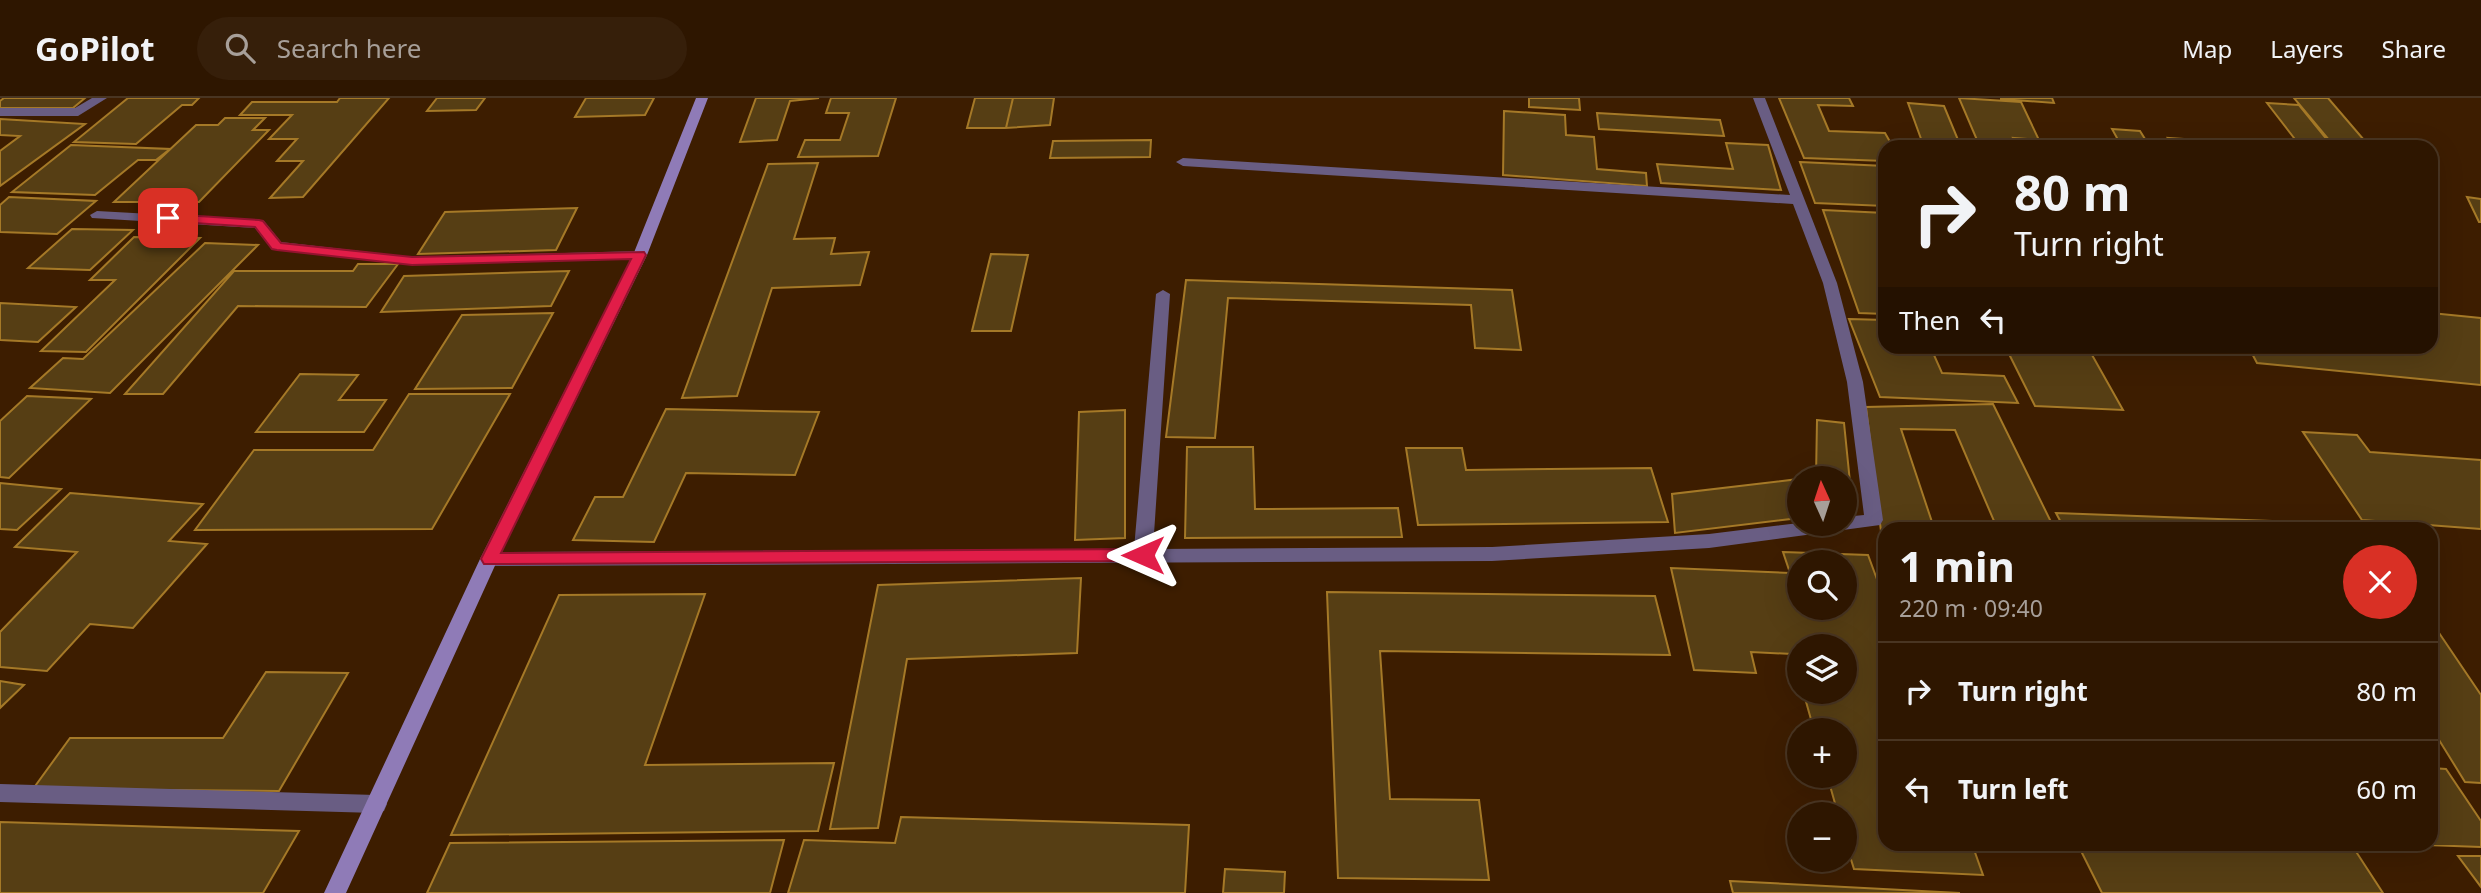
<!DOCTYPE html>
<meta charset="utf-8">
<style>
:root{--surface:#2e1600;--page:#361f0a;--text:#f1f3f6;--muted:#a79f99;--line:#493522}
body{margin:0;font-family:"Noto Sans",sans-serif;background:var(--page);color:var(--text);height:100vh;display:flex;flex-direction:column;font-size:26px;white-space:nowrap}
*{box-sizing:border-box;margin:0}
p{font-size:23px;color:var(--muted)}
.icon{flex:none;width:38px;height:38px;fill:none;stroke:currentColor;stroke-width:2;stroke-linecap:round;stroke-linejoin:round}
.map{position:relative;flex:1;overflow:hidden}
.details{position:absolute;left:1878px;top:424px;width:560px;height:329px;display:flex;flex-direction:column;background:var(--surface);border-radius:21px;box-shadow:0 7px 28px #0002,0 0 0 2px var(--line)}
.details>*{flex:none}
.hud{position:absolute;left:1878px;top:42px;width:560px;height:214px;border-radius:21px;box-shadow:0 7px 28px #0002,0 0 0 2px var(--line);background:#2e1600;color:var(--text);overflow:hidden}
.needle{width:46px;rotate:357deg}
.buttons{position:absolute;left:1787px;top:368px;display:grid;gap:14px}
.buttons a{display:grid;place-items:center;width:70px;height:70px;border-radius:50%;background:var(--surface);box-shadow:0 7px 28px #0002,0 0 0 2px var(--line);font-size:35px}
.pin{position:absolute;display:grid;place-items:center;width:60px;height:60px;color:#fff;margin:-30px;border-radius:14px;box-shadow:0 4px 10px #0006}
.me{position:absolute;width:77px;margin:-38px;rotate:270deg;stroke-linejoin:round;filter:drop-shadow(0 0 5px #0008)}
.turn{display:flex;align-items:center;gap:24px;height:147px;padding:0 21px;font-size:32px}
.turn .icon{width:91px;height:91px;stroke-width:2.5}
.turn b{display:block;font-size:49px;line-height:60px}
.then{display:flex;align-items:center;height:66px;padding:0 21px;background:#0003;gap:14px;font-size:26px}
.round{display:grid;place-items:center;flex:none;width:74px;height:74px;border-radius:37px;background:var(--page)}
.head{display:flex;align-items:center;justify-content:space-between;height:119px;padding:0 21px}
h1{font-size:42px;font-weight:700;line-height:52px}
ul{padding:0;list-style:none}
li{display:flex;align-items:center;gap:21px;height:98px;padding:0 21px;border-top:2px solid var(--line)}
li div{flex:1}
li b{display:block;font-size:26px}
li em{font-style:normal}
header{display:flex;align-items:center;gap:42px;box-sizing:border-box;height:98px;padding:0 35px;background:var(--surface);border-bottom:2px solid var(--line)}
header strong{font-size:33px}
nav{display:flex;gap:38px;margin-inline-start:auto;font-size:24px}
.search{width:490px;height:63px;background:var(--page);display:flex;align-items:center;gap:18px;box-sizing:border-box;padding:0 24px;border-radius:38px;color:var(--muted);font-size:26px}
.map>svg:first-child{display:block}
.building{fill:#563e14;stroke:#a57927;stroke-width:2;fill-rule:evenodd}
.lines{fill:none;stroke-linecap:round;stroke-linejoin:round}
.service{fill:#695d83;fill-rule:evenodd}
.minor{fill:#695d83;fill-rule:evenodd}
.secondary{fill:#8f7bb7;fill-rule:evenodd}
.route{fill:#e11d48;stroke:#92132f;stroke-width:2}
</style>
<header>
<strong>GoPilot</strong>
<div class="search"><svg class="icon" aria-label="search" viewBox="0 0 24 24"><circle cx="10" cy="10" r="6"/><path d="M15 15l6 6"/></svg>Search here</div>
<nav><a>Map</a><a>Layers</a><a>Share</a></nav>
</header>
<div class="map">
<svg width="2481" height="795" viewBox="0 0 2481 795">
<rect width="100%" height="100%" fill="#3d1d00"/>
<path class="building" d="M 4,0 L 85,0 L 73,10 L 0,10 L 0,3 Z
M 128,0 L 199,0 L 192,7 L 182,7 L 136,46 L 74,44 Z
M 340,0 L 389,0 L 303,99 L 270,100 L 303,63 L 277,63 L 297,41 L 269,41 L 292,17 L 240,17 L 252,4 L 337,4 Z
M 437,0 L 485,0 L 476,12 L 427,13 Z
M 586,0 L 654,0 L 645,17 L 575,19 Z
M 756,0 L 819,0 L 790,3 L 777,42 L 740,44 Z
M 831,0 L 896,0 L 878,58 L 798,59 L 805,42 L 840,42 L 849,15 L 826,15 Z
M 975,0 L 1013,0 L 1006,30 L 967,30 Z
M 1013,0 L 1054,0 L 1050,27 L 1006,30 Z
M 1529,0 L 1579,0 L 1580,12 L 1529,9 Z
M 1779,0 L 1849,0 L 1853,8 L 1818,7 L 1829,33 L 1885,35 L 1893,49 L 1885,49 L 1885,63 L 1804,60 Z
M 1959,0 L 2021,4 L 2039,42 L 2013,40 L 2017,49 L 1980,49 Z
M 2001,0 L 2052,0 L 2054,5 L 2001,1 Z
M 2294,0 L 2328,0 L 2370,49 L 2334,48 Z
M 1908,5 L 1944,8 L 1961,49 L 1924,49 Z
M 2267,5 L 2299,7 L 2333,49 L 2175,49 L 2168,40 L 2301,49 Z
M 1504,13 L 1565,17 L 1566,37 L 1594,39 L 1597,71 L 1646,75 L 1647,88 L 1503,77 Z
M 1597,15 L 1720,22 L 1724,38 L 1599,31 Z
M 225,20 L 265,20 L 253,32 L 269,32 L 199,104 L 114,104 L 196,27 L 218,27 Z
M 0,21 L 85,26 L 0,88 L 0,53 L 20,38 L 0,37 Z
M 2112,31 L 2140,33 L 2150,49 L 2122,49 Z
M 1151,42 L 1150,59 L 1050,60 L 1053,43 Z
M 1726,45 L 1768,47 L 1781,92 L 1661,85 L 1657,66 L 1733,71 Z
M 71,47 L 170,51 L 156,62 L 138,62 L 95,97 L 12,94 Z
M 1800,64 L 1885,68 L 1885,108 L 1815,105 Z
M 818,65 L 794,141 L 835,140 L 831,156 L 869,154 L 860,187 L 772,190 L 737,298 L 682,300 L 768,66 Z
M 9,99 L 96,103 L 57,136 L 0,134 L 0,107 Z
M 2467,99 L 2481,101 L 2481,124 L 2479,124 Z
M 577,110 L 556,152 L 418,156 L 445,114 Z
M 1823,112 L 1885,115 L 1885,216 L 1859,215 Z
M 72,131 L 133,132 L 90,172 L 28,170 Z
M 134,139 L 200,140 L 86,254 L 41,253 L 115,182 L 90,182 Z
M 205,145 L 258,147 L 110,295 L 30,290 L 63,260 L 83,261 Z
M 991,156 L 1028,157 L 1011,233 L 972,233 Z
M 358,166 L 398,166 L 366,209 L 238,208 L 163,296 L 125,296 L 234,173 L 353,173 Z
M 569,173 L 551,208 L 381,214 L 404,178 Z
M 1186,182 L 1512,192 L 1521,252 L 1475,250 L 1471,207 L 1228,200 L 1215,340 L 1166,339 Z
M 0,205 L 76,209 L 38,244 L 0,242 Z
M 553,215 L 512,290 L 415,291 L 462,217 Z
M 2431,215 L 2481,220 L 2481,287 L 2257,265 L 2248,248 L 2431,248 Z
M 1849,221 L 1885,222 L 1885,248 L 1930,248 L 1942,275 L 2004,278 L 2018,305 L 1880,299 Z
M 2005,248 L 2087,248 L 2123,312 L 2035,308 Z
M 300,276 L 358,277 L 339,302 L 386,302 L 364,334 L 256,334 Z
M 409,296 L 510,296 L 432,431 L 195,432 L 254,352 L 373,352 Z
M 27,298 L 91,301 L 9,380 L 0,379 L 0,323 Z
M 1993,306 L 2054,430 L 1997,430 L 1955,332 L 1901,331 L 1934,430 L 1885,430 L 1883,450 L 1866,309 Z
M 666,311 L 819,314 L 795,377 L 686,375 L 654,444 L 573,442 L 595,399 L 623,399 Z
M 1125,312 L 1125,440 L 1075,442 L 1079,314 Z
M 1817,322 L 1844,325 L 1853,414 L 1844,415 L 1844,380 L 1806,380 L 1816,379 Z
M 2303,334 L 2357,337 L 2370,354 L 2481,362 L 2481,431 L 2362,422 Z
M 1187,349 L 1253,349 L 1255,411 L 1398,410 L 1402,439 L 1185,440 Z
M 1406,350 L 1462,350 L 1466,372 L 1651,370 L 1668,424 L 1418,427 Z
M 1799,381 L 1799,420 L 1675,435 L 1672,396 Z
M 0,385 L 61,391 L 17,432 L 0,431 Z
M 70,395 L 203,406 L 169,443 L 207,446 L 133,530 L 90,526 L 47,573 L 0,569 L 0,534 L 77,454 L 15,449 Z
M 2056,415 L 2272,423 L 2277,430 L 2064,430 Z
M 1783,454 L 1868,457 L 1885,503 L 1885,746 L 1972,746 L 1983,777 L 1854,771 L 1844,739 L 1844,716 L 1838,716 L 1827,677 L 1844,677 L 1844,632 L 1814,632 L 1803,593 L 1844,593 L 1844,548 L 1799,548 L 1799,580 L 1792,556 L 1751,554 L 1756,575 L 1694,572 L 1671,470 L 1790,475 ZM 1799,464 L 1844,464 L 1844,509 L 1799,509 Z
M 1081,480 L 1077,555 L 907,561 L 878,730 L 830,731 L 878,487 Z
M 1327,494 L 1655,498 L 1670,557 L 1380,553 L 1390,701 L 1479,702 L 1489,782 L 1338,780 Z
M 705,496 L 645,667 L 834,665 L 818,733 L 451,737 L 559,497 Z
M 2431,523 L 2481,597 L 2481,685 L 2465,684 L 2431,629 Z
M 266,574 L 348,575 L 279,693 L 33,691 L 70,640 L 223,640 Z
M 0,583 L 24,587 L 0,610 Z
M 2431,670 L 2446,671 L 2481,723 L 2481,749 L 2399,746 L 2431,746 Z
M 901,719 L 1189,727 L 1185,795 L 788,795 L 804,742 L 895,745 Z
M 0,724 L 299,733 L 263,795 L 0,795 Z
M 784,742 L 770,795 L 427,795 L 450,745 Z
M 2079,749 L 2353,749 L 2383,795 L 2102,795 Z
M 2458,758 L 2481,758 L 2481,789 Z
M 1225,771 L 1285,774 L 1284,795 L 1223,795 Z
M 1730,783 L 1960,795 L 1733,795 Z"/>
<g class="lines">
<path class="service" d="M 92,0 L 107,0 L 78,18 L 0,18 L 0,10 L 75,10 Z
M 97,113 L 259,122 L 264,123 L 281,144 L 412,159 L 640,153 L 647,157 L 640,161 L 412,167 L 277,152 L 272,151 L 255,130 L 92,120 L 90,117 Z"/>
<path class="minor" d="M 1753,0 L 1765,0 L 1837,185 L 1863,284 L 1883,422 L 1880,427 L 1709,450 L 1492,463 L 489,468 L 483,466 L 480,461 L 483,456 L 489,454 L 1134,451 L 1156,196 L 1163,192 L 1170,196 L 1153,451 L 1492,449 L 1709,436 L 1799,425 L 1844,425 L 1844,419 L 1864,417 L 1847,284 L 1823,185 L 1793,106 L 1183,68 L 1176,64 L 1183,60 L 1790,97 Z
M 0,686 L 376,697 L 384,699 L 387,706 L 384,713 L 376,715 L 0,704 Z"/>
<path class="secondary" d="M 696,0 L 708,0 L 647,157 L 498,461 L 346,795 L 324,795 L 480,461 L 633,157 Z"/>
</g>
<path class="route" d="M 168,116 L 259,122 L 263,123 L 281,145 L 412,159 L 644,154 L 646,157 L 501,455 L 1143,451 L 1152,457 L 1143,463 L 484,466 L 481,461 L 631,161 L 412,167 L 277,152 L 272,151 L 255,129 L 163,123 L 163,117 Z"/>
</svg>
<div class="buttons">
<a><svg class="needle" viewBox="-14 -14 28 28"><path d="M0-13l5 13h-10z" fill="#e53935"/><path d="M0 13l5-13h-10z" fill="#a79f99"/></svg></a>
<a><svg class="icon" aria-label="search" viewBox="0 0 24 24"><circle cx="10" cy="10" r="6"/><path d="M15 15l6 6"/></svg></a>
<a><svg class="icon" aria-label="layers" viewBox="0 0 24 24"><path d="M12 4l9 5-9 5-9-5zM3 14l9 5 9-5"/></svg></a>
<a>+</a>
<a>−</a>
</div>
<div class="pin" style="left:168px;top:120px;background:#d93025"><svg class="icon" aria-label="arrive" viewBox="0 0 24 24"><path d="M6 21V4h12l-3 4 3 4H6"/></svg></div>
<svg class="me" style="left:1143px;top:457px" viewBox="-20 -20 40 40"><path d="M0-17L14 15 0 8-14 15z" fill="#e11d48" stroke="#fff" stroke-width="4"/></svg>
<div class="hud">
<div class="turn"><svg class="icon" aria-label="right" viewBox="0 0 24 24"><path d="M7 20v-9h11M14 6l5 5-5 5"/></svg><div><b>80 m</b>Turn right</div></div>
<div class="then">Then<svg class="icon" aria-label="left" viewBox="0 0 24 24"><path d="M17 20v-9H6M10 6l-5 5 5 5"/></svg></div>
</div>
<section class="details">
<div class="head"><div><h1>1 min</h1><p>220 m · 09:40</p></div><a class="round" style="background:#d93025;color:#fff"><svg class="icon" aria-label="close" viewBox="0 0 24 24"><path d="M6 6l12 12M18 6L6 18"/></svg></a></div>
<ul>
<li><svg class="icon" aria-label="right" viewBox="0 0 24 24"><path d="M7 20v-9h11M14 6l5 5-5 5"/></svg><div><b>Turn right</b></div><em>80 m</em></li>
<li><svg class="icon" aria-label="left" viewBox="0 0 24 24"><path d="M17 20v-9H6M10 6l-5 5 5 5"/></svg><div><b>Turn left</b></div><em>60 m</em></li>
</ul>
</section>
</div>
